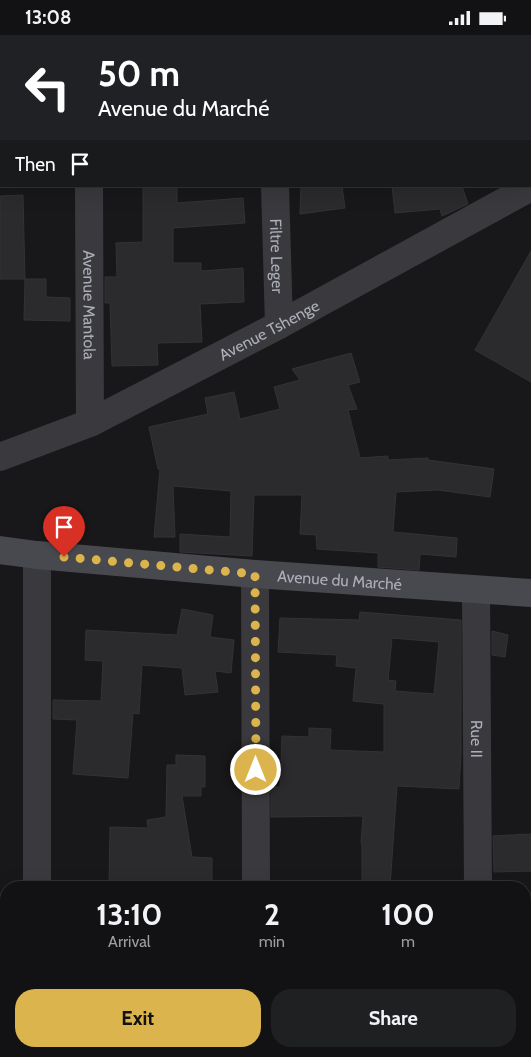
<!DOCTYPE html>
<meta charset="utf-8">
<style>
:root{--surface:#121214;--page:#1f2022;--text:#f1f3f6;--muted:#9c9ea0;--line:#313234;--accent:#dbb44e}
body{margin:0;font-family:Cabin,sans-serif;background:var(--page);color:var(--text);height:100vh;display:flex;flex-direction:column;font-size:19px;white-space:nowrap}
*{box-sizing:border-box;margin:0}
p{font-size:16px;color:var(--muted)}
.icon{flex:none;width:28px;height:28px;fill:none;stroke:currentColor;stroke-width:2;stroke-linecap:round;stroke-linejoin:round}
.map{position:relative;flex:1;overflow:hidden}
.panel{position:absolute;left:0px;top:846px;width:531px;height:176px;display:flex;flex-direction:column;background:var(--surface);border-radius:20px 20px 0 0;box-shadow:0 5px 20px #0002,0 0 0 1px var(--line)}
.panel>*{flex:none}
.banner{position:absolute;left:0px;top:0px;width:531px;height:152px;box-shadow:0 5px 20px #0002,0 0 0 1px var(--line);background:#202124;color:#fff;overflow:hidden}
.pin{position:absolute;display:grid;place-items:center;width:42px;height:42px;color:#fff;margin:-51px -21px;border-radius:50% 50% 50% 0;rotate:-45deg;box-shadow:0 0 5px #0007}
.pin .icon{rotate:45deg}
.me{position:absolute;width:55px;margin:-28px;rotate:0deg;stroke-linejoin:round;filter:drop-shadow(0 0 4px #0008)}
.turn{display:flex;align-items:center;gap:18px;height:105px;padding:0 15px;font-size:22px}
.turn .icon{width:65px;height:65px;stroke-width:2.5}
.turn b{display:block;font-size:35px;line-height:42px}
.then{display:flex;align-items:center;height:48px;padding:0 15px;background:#0003;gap:10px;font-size:19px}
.eta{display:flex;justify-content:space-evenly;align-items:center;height:85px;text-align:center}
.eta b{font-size:30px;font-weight:700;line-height:35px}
.primary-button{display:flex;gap:10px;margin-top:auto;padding:10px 15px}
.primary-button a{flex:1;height:58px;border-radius:20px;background:var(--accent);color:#111;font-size:20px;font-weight:700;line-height:58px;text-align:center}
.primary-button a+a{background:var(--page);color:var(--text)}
.status{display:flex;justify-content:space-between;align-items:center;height:35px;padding:0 25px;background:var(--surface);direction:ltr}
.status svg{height:14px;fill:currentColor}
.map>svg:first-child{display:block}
.building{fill:#2b2b2e;stroke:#333235;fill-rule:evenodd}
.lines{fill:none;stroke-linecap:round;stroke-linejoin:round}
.street{stroke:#3a3a3e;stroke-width:28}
.secondary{stroke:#48494e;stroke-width:28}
.route{stroke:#dbb44e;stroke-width:9;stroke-dasharray:0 16.2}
.labels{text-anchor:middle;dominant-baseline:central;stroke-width:5;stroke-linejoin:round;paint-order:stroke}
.street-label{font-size:16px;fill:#acafb8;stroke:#131315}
</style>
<div class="status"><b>13:08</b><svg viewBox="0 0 49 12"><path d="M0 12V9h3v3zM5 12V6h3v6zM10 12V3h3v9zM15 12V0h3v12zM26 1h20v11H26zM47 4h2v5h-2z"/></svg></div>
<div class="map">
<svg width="531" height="1022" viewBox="0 0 531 1022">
<rect width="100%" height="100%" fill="#18181a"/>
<path class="building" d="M 143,151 L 177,151 L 177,168 L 243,163 L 245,188 L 173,193 L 173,228 L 201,228 L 201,236 L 243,233 L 244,267 L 200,269 L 202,307 L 157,308 L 158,330 L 112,331 L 110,268 L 105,268 L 105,242 L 117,242 L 116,208 L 143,207 Z
M 301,151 L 342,151 L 345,173 L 300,179 Z
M 392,151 L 462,151 L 468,169 L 442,181 L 440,174 L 395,178 Z
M 23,160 L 25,244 L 0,244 L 0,161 Z
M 531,216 L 531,347 L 475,315 Z
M 25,244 L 46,244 L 46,262 L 70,263 L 70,286 L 24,285 Z
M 351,318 L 360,347 L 348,350 L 357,374 L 348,375 L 360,423 L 388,421 L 388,425 L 428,423 L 428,425 L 494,434 L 490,462 L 438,455 L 396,457 L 393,497 L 457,503 L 456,522 L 420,519 L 419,535 L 378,532 L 378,518 L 317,514 L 316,500 L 300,499 L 302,460 L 254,460 L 252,521 L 180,517 L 180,499 L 230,502 L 231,456 L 173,451 L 175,502 L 154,502 L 160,434 L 158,434 L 149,392 L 208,379 L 205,363 L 234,357 L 240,384 L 280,374 L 274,352 L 300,345 L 292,334 Z
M 182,574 L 213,580 L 210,602 L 234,605 L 231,638 L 215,636 L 218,657 L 185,660 L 182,633 L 142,630 L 139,679 L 133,678 L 128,743 L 73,739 L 77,685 L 53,684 L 53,665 L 101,666 L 103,626 L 85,625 L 86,595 L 177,600 Z
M 360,577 L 461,585 L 461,718 L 459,754 L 397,751 L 390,852 L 362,852 L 362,809 L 361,808 L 363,781 L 271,782 L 271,752 L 280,752 L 282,701 L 309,702 L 309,693 L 331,694 L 330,715 L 384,717 L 384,669 L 353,666 L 356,633 L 336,631 L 337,620 L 278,617 L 280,583 L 359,585 ZM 392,603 L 439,607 L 434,659 L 395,656 L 396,646 L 388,645 Z
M 492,596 L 508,600 L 505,622 L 492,620 Z
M 176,720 L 205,721 L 205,752 L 201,752 L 201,761 L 182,761 L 192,822 L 212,823 L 212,852 L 109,852 L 110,792 L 148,793 L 147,785 L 166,782 L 167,730 L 176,730 Z
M 531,799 L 531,836 L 494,837 L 493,801 Z"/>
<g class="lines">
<g class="street">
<path d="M 91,1 L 91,0"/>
<path d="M 280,1 L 280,0"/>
<path d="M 0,113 L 1,113"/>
<path d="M 530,115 L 531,116"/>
<path id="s1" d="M 89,151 L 90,388"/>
<path id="s2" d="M 275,151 L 279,290"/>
<path id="s3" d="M 0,422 L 90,388 L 279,290 L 531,152"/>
<path d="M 255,539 L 256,852"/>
<path id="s4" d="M 476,556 L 478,852"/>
<path d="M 37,852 L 37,520"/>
<path d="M 258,1016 L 258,1022"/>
<path d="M 480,1016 L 480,1022"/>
<path d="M 37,1022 L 37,1016"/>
</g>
<path class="secondary" id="s5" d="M 0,515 L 37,520 L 255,539 L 531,558"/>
</g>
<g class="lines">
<path class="route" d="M 64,522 L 255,539 L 256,735"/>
</g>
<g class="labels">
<g class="street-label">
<text stroke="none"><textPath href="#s2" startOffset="70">Filtre Leger</textPath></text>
<text stroke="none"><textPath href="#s1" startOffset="119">Avenue Mantola</textPath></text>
<text stroke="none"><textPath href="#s3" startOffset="298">Avenue Tshenge</textPath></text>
<text stroke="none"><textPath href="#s5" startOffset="341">Avenue du Marché</textPath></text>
<text stroke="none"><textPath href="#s4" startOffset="148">Rue II</textPath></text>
</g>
</g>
</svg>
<div class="pin" style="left:64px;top:522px;background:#d93025"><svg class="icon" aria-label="arrive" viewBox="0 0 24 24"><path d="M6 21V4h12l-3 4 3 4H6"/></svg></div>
<svg class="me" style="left:256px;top:735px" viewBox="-20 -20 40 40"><circle r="17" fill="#dbb44e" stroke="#fff" stroke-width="3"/><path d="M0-11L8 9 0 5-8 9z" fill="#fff"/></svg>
<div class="banner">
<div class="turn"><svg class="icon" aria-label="left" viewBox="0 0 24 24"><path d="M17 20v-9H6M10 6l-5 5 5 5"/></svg><div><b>50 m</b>Avenue du Marché</div></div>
<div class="then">Then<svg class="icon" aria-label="arrive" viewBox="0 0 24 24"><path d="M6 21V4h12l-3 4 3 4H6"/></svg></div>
</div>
<section class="panel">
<div class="eta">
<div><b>13:10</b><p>Arrival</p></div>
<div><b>2</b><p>min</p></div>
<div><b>100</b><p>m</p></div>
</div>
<div class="primary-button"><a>Exit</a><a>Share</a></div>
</section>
</div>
